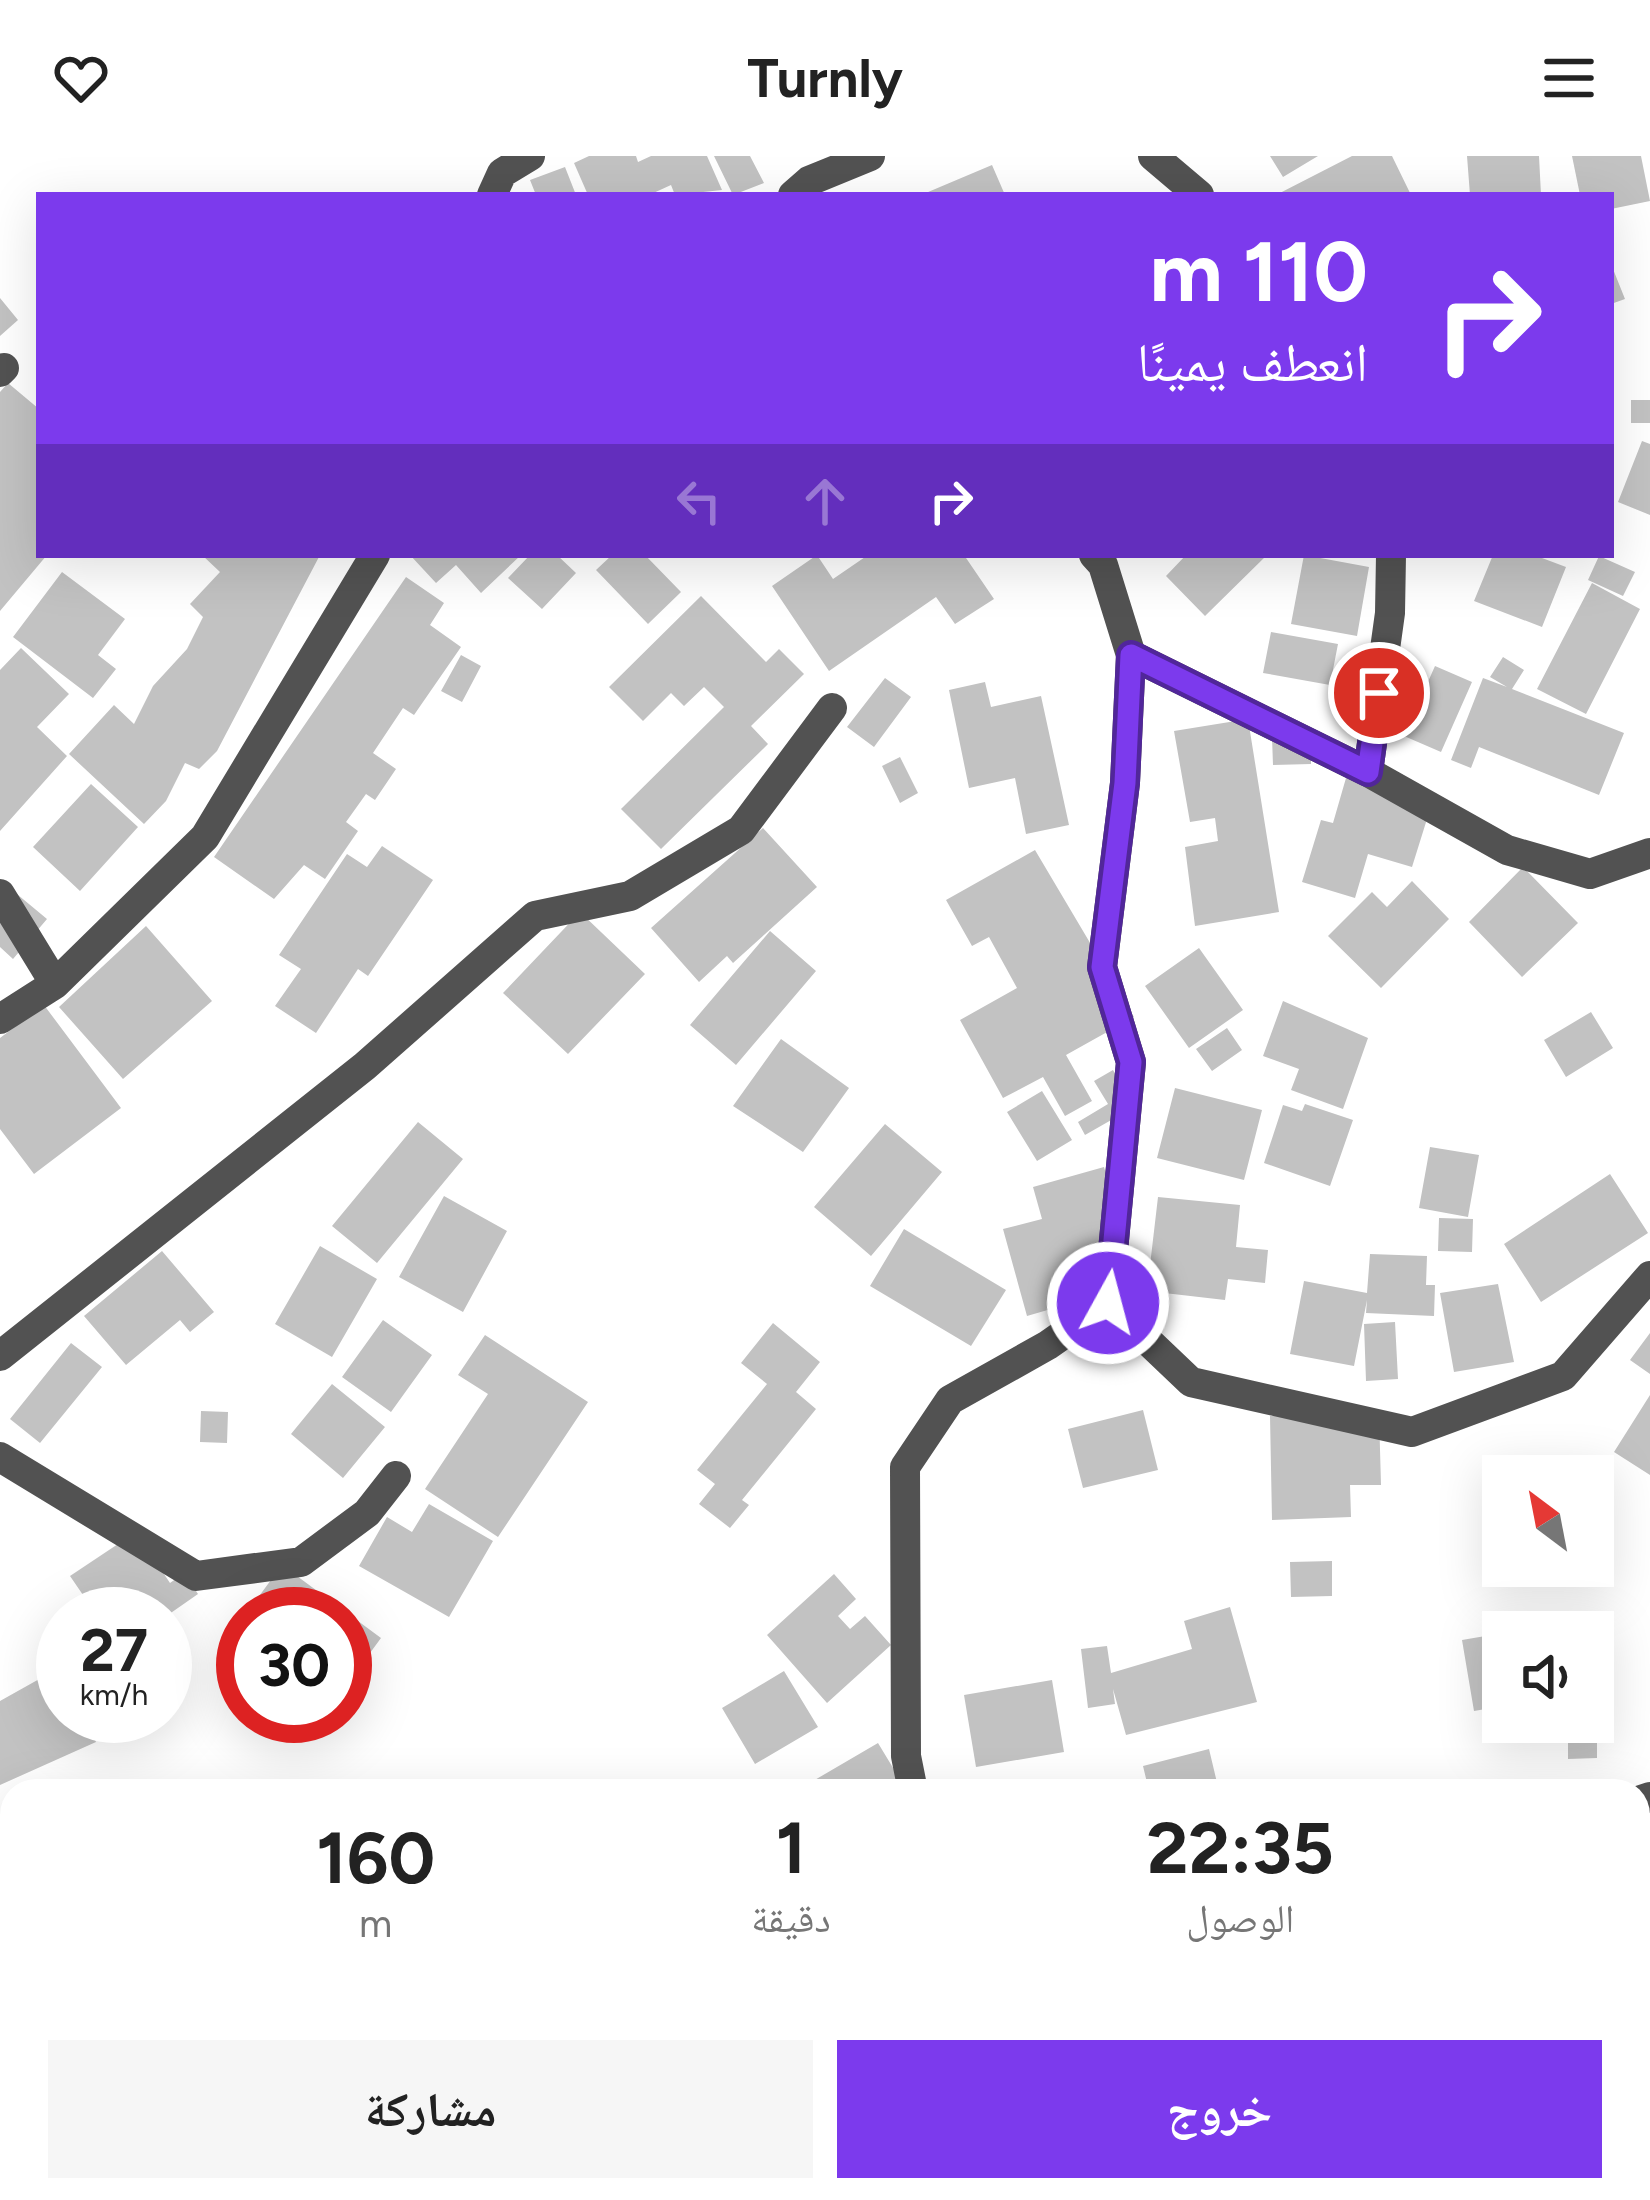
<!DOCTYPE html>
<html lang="ar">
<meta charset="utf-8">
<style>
:root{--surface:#fff;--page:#f6f6f6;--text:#222;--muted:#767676;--accent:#7c3aed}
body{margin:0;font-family:Figtree,"Noto Naskh Arabic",sans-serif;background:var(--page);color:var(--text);direction:rtl;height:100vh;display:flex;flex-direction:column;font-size:45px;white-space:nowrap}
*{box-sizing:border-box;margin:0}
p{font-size:39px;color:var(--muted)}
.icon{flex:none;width:66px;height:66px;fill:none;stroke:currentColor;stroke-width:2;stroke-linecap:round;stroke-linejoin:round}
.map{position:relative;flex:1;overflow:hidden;direction:ltr}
.sheet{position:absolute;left:0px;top:1623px;width:1650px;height:423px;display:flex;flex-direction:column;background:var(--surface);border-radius:36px 36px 0 0;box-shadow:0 12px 48px #0002;direction:rtl}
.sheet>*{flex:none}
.top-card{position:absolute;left:36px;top:36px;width:1578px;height:366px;border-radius:0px;box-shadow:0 12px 48px #0002;direction:rtl;background:#7c3aed;color:#fff;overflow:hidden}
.needle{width:78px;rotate:328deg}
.tools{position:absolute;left:1482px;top:1299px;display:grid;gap:24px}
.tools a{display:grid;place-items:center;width:132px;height:132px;border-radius:0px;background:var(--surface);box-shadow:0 12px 48px #0002;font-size:60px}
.speed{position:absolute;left:36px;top:1431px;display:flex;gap:24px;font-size:60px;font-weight:700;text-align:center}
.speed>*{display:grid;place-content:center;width:156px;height:156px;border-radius:50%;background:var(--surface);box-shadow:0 12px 48px #0002;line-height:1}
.speed small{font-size:30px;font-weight:400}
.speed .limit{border:18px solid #d22;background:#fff;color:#111}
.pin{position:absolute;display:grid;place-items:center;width:102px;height:102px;color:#fff;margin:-51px;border:6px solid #fff;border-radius:50%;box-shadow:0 3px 12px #0007}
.me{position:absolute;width:132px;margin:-66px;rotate:7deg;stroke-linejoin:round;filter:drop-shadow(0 0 9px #0008)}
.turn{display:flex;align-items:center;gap:42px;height:252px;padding:0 48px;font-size:54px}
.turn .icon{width:156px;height:156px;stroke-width:2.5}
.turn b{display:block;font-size:84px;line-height:102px}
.lanes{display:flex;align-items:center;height:114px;padding:0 48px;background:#0003;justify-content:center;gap:60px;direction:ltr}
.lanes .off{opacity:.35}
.eta{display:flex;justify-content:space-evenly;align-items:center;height:204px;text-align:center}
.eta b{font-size:72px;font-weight:700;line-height:84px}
.action{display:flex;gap:24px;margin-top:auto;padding:24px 48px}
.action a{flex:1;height:138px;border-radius:0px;background:var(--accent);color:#fff;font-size:48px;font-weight:700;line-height:138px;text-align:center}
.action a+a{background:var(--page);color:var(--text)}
header{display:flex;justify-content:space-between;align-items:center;height:156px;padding:0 48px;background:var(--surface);font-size:54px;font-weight:700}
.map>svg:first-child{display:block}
.building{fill:#c2c2c2}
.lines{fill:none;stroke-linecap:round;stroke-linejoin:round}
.minor{stroke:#525252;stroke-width:30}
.route-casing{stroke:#51269a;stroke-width:30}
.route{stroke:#7c3aed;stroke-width:21}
</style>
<header><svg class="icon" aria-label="menu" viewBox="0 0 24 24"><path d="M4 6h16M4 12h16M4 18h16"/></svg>Turnly<svg class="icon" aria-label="heart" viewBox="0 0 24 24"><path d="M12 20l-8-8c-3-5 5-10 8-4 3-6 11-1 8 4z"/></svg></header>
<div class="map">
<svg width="1650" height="2044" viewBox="0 0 1650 2044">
<rect width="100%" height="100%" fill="#fff"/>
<path class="building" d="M 589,0 L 636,0 L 638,6 L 651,0 L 707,0 L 722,34 L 675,39 L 671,29 L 649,39 L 588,39 L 574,7 Z
M 714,0 L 750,0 L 764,27 L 733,39 Z
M 1270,0 L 1318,0 L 1283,21 Z
M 1352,0 L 1392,0 L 1411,39 L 1276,39 Z
M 1467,0 L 1539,0 L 1541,39 L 1470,39 Z
M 1572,0 L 1641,0 L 1650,45 L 1611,53 L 1611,39 L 1580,39 Z
M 992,9 L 1005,39 L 921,39 Z
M 565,11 L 576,39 L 536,39 L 530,24 Z
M 1611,108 L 1625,143 L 1611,148 Z
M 0,142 L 18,164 L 0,180 Z
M 8,227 L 39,253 L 39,399 L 47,399 L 0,455 L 0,236 Z
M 1631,244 L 1650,244 L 1650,267 L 1631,267 Z
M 1642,285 L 1650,288 L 1650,359 L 1618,346 Z
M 202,399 L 320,399 L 217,595 L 199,613 L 185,607 L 166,645 L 144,668 L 69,598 L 114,549 L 134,568 L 153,530 L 187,493 L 203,461 L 190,448 L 220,416 Z
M 410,399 L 521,399 L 481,437 L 456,409 L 436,427 Z
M 530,399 L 557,399 L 576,417 L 542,453 L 508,422 Z
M 612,399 L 645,399 L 681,436 L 648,468 L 596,414 Z
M 817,399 L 833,423 L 868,399 L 964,399 L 994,443 L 955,468 L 936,441 L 829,515 L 772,430 Z
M 1186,399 L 1267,399 L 1205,460 L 1166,420 Z
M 1304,399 L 1369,411 L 1357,480 L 1291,468 Z
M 1493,399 L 1534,399 L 1566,411 L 1542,471 L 1474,445 Z
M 1599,400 L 1635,416 L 1623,440 L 1588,424 Z
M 62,416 L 125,463 L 98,499 L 116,513 L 93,542 L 13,481 Z
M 406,421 L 444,447 L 430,469 L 461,491 L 414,559 L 403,552 L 373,597 L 396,613 L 375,644 L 366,638 L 346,666 L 358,675 L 325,723 L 304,709 L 274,743 L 214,701 Z
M 1592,427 L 1640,453 L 1586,558 L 1537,533 Z
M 701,440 L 766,506 L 779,493 L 804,518 L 751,570 L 768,588 L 661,693 L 621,653 L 724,551 L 704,531 L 684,550 L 671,537 L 643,565 L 609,531 Z
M 1271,476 L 1338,488 L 1330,529 L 1263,517 Z
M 21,492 L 69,538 L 37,571 L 67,600 L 0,675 L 0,514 Z
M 461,499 L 481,510 L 462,546 L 441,535 Z
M 1503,501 L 1524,514 L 1512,533 L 1624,577 L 1599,639 L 1479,591 L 1471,612 L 1451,604 L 1483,522 L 1507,531 L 1490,521 Z
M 1435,510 L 1472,526 L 1441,596 L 1404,580 Z
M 885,522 L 911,541 L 874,591 L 847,571 Z
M 985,526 L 991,551 L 1041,540 L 1069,669 L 1026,678 L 1015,622 L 969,632 L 949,534 Z
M 1248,563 L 1279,756 L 1195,770 L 1185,691 L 1218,685 L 1215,662 L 1190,666 L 1174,575 Z
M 1311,580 L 1311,608 L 1273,609 L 1272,581 Z
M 900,601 L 918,637 L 900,647 L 882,610 Z
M 1346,622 L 1432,647 L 1412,711 L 1368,698 L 1355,742 L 1302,726 L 1321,664 L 1333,667 Z
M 91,628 L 138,671 L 80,735 L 33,691 Z
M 763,672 L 817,731 L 733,807 L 727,800 L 699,826 L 651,772 Z
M 382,690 L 433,724 L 368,820 L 358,813 L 316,877 L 275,850 L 301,813 L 279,799 L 347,698 L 367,711 Z
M 1035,694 L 1134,861 L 1066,899 L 1092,945 L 1065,960 L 1043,921 L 1003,942 L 960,864 L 1017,832 L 989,781 L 972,790 L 946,744 Z
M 1523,711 L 1578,767 L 1522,821 L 1469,766 Z
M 0,724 L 47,763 L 13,803 L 0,791 Z
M 1412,725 L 1449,763 L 1381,832 L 1328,780 L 1372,736 L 1387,751 Z
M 580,756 L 645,818 L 568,898 L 503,837 Z
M 146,770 L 212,845 L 123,923 L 59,851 Z
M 770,775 L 816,815 L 736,909 L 690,869 Z
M 1199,792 L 1243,854 L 1189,892 L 1145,830 Z
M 1283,845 L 1368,882 L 1343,953 L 1291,934 L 1299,913 L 1263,900 Z
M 44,849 L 121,952 L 34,1018 L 0,973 L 0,882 Z
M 1591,856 L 1613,892 L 1566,921 L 1544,884 Z
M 1227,872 L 1242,894 L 1212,915 L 1196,893 Z
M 781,883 L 849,932 L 803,996 L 733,950 Z
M 1113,914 L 1134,951 L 1085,979 L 1078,966 L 1108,948 L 1094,925 Z
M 1175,932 L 1262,954 L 1244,1024 L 1157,1002 Z
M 1042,935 L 1072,984 L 1037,1005 L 1007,956 Z
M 1305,948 L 1353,964 L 1330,1030 L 1264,1007 L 1283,949 L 1302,955 Z
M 418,966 L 463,1003 L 377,1107 L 332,1070 Z
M 885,968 L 942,1016 L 871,1100 L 814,1051 Z
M 1430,991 L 1479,999 L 1468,1061 L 1419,1052 Z
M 1104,1011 L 1124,1081 L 1086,1092 L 1099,1139 L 1027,1160 L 1003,1073 L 1042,1063 L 1033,1031 Z
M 1610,1018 L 1648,1077 L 1541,1146 L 1504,1088 Z
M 444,1040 L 507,1075 L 463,1156 L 399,1121 Z
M 1158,1041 L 1240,1049 L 1236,1091 L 1268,1094 L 1265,1127 L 1228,1123 L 1225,1144 L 1147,1135 Z
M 1439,1062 L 1473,1063 L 1472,1096 L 1438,1095 Z
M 904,1073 L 1006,1134 L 971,1190 L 870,1130 Z
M 320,1090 L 377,1123 L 332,1201 L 275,1168 Z
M 162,1095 L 214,1156 L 190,1176 L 180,1164 L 126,1209 L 84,1160 Z
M 1370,1098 L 1427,1100 L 1426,1129 L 1435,1129 L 1434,1160 L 1366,1157 L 1367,1144 L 1354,1210 L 1290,1198 L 1304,1125 L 1367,1137 Z
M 1498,1128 L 1514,1206 L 1454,1216 L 1440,1137 Z
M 383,1164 L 432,1199 L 391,1256 L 342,1221 Z
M 1395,1166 L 1398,1223 L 1366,1225 L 1364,1168 Z
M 773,1167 L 820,1206 L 796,1236 L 816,1253 L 742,1344 L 749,1349 L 730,1372 L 699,1348 L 715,1328 L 697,1314 L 767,1228 L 741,1207 Z
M 1650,1177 L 1650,1218 L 1630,1204 Z
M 485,1179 L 588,1246 L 498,1381 L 425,1333 L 488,1238 L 458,1219 Z
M 71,1187 L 102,1211 L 40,1287 L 10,1263 Z
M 332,1228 L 385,1271 L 343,1322 L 291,1278 Z
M 1650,1239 L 1650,1319 L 1614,1296 Z
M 1143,1254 L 1158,1314 L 1083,1332 L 1068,1273 Z
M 201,1255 L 228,1256 L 227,1287 L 200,1286 Z
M 1379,1258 L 1381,1329 L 1350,1329 L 1351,1361 L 1272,1364 L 1270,1260 Z
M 429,1348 L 493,1385 L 449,1461 L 359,1410 L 387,1361 L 412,1376 Z
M 136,1376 L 170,1427 L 184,1417 L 198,1438 L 165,1461 L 96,1458 L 70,1420 Z
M 1332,1405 L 1332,1440 L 1291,1441 L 1290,1406 Z
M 282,1409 L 381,1482 L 345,1531 L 345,1458 L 246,1458 Z
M 834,1418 L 856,1443 L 838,1460 L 850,1473 L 865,1460 L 891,1489 L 827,1547 L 767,1479 Z
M 1230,1451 L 1257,1546 L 1126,1579 L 1113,1533 L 1115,1548 L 1088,1552 L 1081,1493 L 1107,1490 L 1111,1517 L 1192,1493 L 1184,1465 Z
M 1595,1457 L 1609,1528 L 1593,1531 L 1593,1476 L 1556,1476 L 1554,1465 Z
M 1503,1477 L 1503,1550 L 1474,1555 L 1462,1484 Z
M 784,1515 L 818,1571 L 755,1608 L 722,1552 Z
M 50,1517 L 63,1543 L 63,1560 L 84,1560 L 96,1586 L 0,1629 L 0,1545 Z
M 1052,1524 L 1064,1596 L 976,1611 L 964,1539 Z
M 1568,1566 L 1597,1566 L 1597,1602 L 1568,1603 Z
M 878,1587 L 907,1635 L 819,1635 L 813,1625 Z
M 1209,1593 L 1219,1635 L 1149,1635 L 1143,1610 Z
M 191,2034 L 233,2034 L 239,2044 L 175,2044 Z
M 457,2034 L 552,2034 L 545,2044 L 473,2044 Z
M 628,2034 L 663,2034 L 668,2044 L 609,2044 Z
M 919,2034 L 983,2034 L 973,2044 L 929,2044 Z"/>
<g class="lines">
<path class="minor" d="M 1153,0 L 1199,39
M 492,39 L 502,17 L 530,0
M 793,39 L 809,25 L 870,0
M 0,216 L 4,212
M 1131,499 L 1368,616 L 1507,694 L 1590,718 L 1650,697
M 1368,616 L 1390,457 L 1391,399
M 0,738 L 55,828
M 0,863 L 55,828 L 205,681 L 375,399
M 1108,1147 L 1191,1226 L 1412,1276 L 1563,1220 L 1650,1120
M 0,1200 L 365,910 L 535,760 L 630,740 L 741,674 L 832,552
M 0,1301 L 196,1420 L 301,1406 L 367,1357 L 396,1320
M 913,1635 L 906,1600 L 905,1311 L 950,1244 L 1048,1189 L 1108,1147 L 1131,906 L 1102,811 L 1125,627 L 1131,499 L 1103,409 L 1094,399
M 1638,1645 L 1650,1641
M 829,2044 L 837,2034
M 1562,2044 L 1566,2034"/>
</g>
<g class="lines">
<g class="route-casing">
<path id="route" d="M 1108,1147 L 1131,906 L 1102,811 L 1125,627 L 1131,499 L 1368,616 L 1379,537"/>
</g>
<use href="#route" class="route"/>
</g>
</svg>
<div class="tools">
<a><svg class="needle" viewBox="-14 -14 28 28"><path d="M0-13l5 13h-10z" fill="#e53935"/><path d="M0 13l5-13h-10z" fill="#767676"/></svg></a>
<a><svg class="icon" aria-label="sound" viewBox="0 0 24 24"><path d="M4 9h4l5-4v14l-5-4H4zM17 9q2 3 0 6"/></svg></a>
</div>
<div class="speed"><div>27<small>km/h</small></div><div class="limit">30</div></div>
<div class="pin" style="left:1379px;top:537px;background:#d93025"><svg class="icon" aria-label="arrive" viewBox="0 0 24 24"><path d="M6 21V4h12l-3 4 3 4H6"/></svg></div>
<svg class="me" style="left:1108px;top:1147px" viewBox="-20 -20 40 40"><circle r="17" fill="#7c3aed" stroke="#fff" stroke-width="3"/><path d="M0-11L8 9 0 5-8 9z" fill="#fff"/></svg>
<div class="top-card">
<div class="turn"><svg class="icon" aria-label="right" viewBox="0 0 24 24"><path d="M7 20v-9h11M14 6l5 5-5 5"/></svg><div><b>110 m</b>انعطف يمينًا</div></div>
<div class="lanes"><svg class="icon off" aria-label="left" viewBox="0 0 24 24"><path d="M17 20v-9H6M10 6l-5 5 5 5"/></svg><svg class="icon off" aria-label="ahead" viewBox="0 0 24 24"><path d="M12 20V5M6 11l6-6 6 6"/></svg><svg class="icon" aria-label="right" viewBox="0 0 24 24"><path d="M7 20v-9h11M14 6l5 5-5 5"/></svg></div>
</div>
<section class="sheet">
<div class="eta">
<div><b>22:35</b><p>الوصول</p></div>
<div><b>1</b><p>دقيقة</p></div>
<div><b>160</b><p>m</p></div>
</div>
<div class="action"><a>خروج</a><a>مشاركة</a></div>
</section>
</div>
